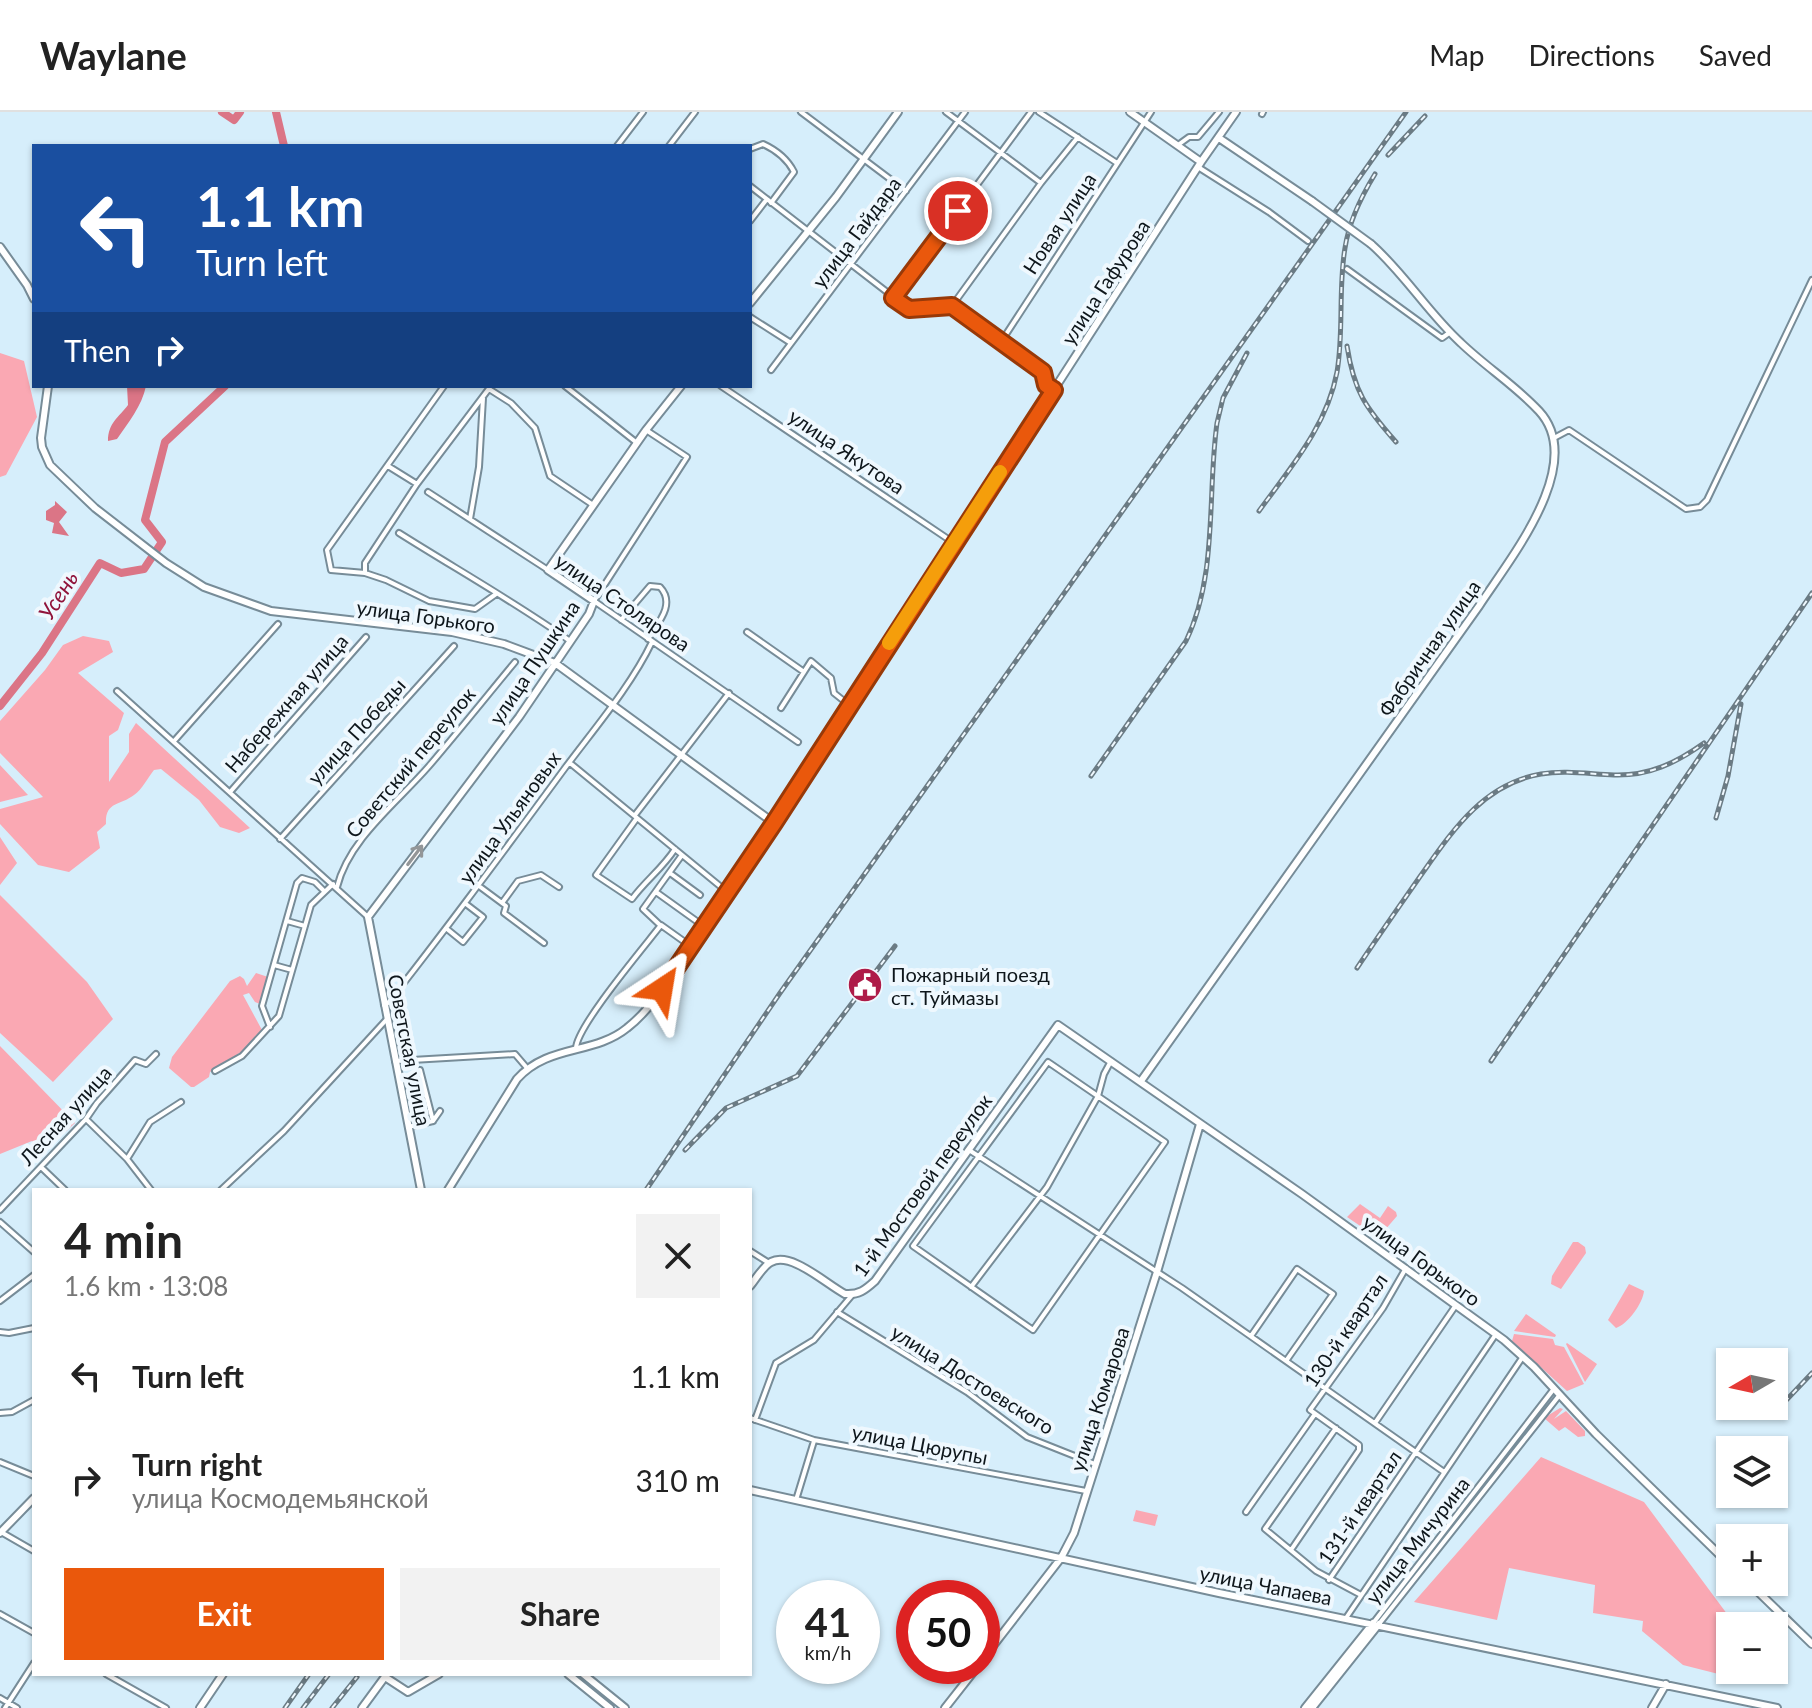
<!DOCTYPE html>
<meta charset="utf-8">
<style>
:root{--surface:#fff;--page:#f2f2f2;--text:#222;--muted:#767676;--line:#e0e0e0;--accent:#ea580c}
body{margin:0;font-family:Lato,sans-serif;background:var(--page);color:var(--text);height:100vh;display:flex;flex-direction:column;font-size:30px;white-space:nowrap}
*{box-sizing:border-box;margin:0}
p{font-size:26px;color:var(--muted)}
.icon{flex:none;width:44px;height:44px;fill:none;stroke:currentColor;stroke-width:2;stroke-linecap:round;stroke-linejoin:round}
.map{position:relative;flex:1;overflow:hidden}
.sheet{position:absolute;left:32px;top:1076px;width:720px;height:488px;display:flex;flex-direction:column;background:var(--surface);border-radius:0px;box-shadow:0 2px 6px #0004}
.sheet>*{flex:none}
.top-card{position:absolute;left:32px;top:32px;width:720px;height:244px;border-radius:0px;box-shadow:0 2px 6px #0004;background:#1a4fa0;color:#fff;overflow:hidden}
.needle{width:52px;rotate:261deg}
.fabs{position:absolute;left:1716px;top:1236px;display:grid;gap:16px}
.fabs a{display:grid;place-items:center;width:72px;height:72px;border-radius:0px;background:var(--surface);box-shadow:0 2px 6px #0004;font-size:40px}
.speed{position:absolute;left:776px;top:1468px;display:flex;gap:16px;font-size:40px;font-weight:700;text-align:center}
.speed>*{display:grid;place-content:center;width:104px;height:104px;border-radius:50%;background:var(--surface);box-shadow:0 2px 6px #0004;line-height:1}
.speed small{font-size:20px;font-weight:400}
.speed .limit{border:12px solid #d22;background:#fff;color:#111}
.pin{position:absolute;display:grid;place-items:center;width:68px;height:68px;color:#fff;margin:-34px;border:4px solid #fff;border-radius:50%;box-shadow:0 2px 8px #0007}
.me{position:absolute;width:88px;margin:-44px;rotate:33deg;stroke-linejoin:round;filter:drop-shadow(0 0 6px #0008)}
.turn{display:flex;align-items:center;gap:28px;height:168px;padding:0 32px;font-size:36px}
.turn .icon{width:104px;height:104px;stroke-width:2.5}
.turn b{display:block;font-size:56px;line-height:68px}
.then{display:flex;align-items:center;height:76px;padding:0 32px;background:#0003;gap:16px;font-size:30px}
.round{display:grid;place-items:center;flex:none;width:84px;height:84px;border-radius:0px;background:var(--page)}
.summary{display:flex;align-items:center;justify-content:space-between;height:136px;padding:0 32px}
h1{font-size:48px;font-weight:700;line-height:60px}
.cta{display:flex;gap:16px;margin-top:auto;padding:16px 32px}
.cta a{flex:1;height:92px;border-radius:0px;background:var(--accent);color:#fff;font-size:32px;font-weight:700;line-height:92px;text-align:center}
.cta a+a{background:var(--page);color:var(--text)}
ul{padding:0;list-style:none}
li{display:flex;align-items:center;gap:24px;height:104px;padding:0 32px}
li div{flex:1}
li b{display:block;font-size:30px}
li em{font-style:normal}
header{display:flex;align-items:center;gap:48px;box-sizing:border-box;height:112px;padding:0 40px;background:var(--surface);border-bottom:2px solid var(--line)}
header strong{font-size:38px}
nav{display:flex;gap:44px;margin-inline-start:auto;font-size:28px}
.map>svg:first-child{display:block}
.green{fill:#faa8b3}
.water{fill:#db7586}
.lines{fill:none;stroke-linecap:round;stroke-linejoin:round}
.river{stroke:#db7586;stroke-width:8}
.street-casing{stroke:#778c98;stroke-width:8}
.secondary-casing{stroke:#778c98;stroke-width:10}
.street{stroke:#fff;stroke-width:4}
.secondary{stroke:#fff;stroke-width:6}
.rail-casing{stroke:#6b7b84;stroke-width:5}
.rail{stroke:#eff8fe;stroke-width:2;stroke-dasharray:6;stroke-linecap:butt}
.secondary-bridge-casing{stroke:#778c98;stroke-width:10;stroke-linecap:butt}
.secondary-bridge{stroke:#fff;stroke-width:6}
.oneway{stroke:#939698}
.route-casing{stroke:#983908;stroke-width:20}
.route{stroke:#ea580c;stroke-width:14}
.slow{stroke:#f59e0b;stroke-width:14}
.labels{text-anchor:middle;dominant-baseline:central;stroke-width:8;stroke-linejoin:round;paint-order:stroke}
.street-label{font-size:20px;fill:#0e161b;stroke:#eff8fe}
.poi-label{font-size:20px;fill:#0e161b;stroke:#eff8fe;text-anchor:start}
.water-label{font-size:22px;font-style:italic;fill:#90133a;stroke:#eff8fe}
</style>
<header>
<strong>Waylane</strong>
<nav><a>Map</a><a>Directions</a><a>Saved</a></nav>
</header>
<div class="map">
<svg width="1812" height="1596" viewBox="0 0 1812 1596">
<rect width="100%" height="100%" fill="#d6eefb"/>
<path class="green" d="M 0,241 L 24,249 L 37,305 L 6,363 L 0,365 Z
M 83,524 L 109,529 L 113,540 L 78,561 L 124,601 L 118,618 L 109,624 L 109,670 L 129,640 L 129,622 L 136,611 L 250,716 L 239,721 L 220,715 L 199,688 L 161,657 L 154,658 C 148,665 142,678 134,683 C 120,694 105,689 106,712 L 97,720 L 100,736 L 69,760 L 38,753 L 0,712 L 0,697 L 43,685 L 0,641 L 0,609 L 45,558 L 63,533 Z
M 0,653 L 28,683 L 0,690 Z
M 0,725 L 17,751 L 0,773 Z
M 0,783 L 87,870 L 113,907 L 53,970 L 0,921 Z
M 256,861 L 268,865 L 260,892 L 255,890 L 249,881 L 243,883 L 262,918 L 241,940 L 210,960 L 209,965 L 194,975 L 191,975 L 169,956 L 172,945 L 230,869 L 240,864 L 244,867 L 247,874 Z
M 0,934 L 75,1011 L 44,1040 L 32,1029 L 0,1042 Z
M 1360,1092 L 1380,1106 L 1388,1094 L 1396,1100 L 1397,1104 L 1378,1126 L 1347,1105 Z
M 1573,1130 L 1578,1130 L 1585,1135 L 1586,1141 L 1561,1177 L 1551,1172 L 1552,1164 Z
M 1629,1172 L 1644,1179 C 1643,1191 1628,1212 1616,1216 L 1608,1208 Z
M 1526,1202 L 1556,1223 L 1555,1225 L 1514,1219 Z
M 1514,1222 L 1553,1227 L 1555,1233 L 1564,1235 L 1584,1272 L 1567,1279 L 1512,1229 Z
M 1567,1231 L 1597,1252 L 1585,1270 L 1566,1232 Z
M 1560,1296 L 1563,1297 L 1554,1307 L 1566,1299 L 1585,1319 L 1585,1324 L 1578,1325 L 1565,1315 L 1559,1319 L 1544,1306 Z
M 1541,1345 L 1644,1390 L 1736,1514 L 1730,1514 L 1730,1558 L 1753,1558 L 1755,1564 L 1750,1570 L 1683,1553 L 1642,1519 L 1643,1509 L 1593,1501 L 1595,1473 L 1509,1456 L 1497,1508 L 1414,1490 Z
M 1136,1398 L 1158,1403 L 1155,1414 L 1133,1409 Z"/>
<path class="water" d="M 127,274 L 146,274 C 142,294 128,311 117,327 L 108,329 C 108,311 119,305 128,293 Z
M 55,389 L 67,400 L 59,410 L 69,424 L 52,421 L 54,411 L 46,408 L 46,399 L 55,393 Z"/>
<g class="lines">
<path class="river" d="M 222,0 L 234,8 L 240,0
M 276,0 L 284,34
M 0,594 L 42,541 L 100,451 L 121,461 L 144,457 L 162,430 L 145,408 L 165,330 L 225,274"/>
<g class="street-casing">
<path id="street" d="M 801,0 L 906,79
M 946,0 L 1041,71
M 1039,0 L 1117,51
M 1262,2 L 1263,0
M 1178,33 L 1189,25 L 1198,25 L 1219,0
M 617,34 L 643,0
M 669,34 L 695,0
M 750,37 L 763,32 C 776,38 788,48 794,60 L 771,91
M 1198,55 L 1269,100 L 1308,129
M 750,74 L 909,197 L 952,194 L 1043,260 L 1046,273 L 1054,278
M 750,109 L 767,87
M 1347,157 L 1442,226 L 1449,221
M 893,186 L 1031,0
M 952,194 L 1041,71 L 1078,25
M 750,205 L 791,231
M 1001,230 L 1151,0
M 771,258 L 965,0
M 444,274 L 327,438 L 331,458 L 365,461 L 386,468 L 429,489 L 475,497 L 496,482
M 565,274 L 637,331
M 721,274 L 954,431
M 489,277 L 511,291 L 535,316 L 550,364 L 593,393
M 646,318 L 687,345 L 594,489 L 798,630
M 1554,326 L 1569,318 L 1686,397 L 1700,395 L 1707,388 L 1812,168
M 388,354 L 417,372
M 428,380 L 548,458
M 470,407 L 479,355 L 483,286
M 399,421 C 456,457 515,490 570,529
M 365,461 L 365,451 L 417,372 L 491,274
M 621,508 L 650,474 L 660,475 C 676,492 658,511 648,527
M 747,520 L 804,560
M 117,579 L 368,805
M 781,596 L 811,549 L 831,566 L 834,581 L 849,593
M 175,628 L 278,512
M 570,651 L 726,779
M 231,679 L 366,525
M 635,703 L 729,581
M 637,706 L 596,763 L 632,787 C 646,768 662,757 675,737
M 280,727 L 454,534
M 670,761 L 700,783
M 479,774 L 506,794 L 504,801 L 544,831
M 337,775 C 349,727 397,691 429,654 C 458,620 486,585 515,550
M 656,780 L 702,813
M 502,791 L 518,769 L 541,763 L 559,775
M 287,809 L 305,814
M 660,813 L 643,797 L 682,743
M 447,817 L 463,830 L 483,805 L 466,792
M 274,853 L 292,858
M 384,893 L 388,891 C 449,814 507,735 565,656 C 594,617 631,574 652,530
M 270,915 L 262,894 L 297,771 L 302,766 L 315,770 L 323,778
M 576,936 C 577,914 644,835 661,813 L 689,833
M 395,949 L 515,942 L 527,956
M 1048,950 L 1165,1030 L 1033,1218 L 913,1134 Z
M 215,959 L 242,944 L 279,904 L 311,793 L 333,772
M 86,1007 L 127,1047 L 151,1078
M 433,1009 L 440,999
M 408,1015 L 433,1009 L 420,958
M 969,1038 L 1182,1176 L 1444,1360
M 127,1047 L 150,1010 L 181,990
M 41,1055 L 65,1078
M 221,1078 L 284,1019 L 387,907
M 0,1098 L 86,1007 L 97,991 L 135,948 L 146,952 L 156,942
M 0,1110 L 34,1140
M 750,1139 L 769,1151
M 971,1175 L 1047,1075 L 1098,984 L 1104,962 L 1111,949
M 0,1189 L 34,1163
M 837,1200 L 967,1280 L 1027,1325 L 1095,1352
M 0,1220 L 9,1221 L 34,1216
M 1251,1224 L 1297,1157 L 1333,1182 L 1286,1249
M 0,1301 L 12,1300 L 34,1288
M 750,1306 L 814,1328 L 1086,1379
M 755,1308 L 776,1251 L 814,1228 L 853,1182
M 1375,1311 L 1456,1193
M 1336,1316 L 1265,1417 L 1316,1459 L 1361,1483
M 0,1350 L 34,1364
M 796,1388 L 814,1329
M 1246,1400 L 1315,1302
M 1,1420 L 34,1439
M 1291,1438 L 1359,1338 L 1359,1333 L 1310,1298 L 1383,1196 L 1406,1156
M 1329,1468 L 1496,1222
M 0,1502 L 34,1521
M 1346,1506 L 1522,1246
M 1374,1510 L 1553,1278
M 1379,1512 L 1558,1285
M 106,1562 L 166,1596
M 0,1586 L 17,1596
M 5,1596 L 34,1551"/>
</g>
<g class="secondary-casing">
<path id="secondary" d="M 1130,0 L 1201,50
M 1219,26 L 1312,89
M 0,135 L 27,173 L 34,187
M 750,191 L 836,85 L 898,0
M 48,274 L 41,326 L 42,335 L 50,353 L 95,396 L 166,451 L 204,475 L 271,499 L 452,520 L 504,532 L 555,551 L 774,711
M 1141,969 L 1479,494 C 1509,448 1588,352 1539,299 C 1516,274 1486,255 1461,231 C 1428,201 1405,162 1371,132
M 421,1078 L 368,805 L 519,605 L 589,502 L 594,489 L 548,458 L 646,318 L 681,274
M 448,1078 L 517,967 C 548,932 594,943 627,916 C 659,891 678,851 700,817 C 723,781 749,746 774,711 L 1201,50 L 1236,0
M 750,1174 C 756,1167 763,1154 771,1150 C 791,1139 826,1172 845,1182 C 859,1183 865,1178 875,1169 L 1058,913 L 1302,1082 L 1504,1228 L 1534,1255 L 1596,1322 L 1730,1453
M 750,1378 L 1219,1481 L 1777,1596
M 0,1421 L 34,1386
M 1748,1470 L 1812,1532
M 982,1548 L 1061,1446 L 1074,1421 L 1157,1160 L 1200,1012
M 568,1562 L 610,1596
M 583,1562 L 625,1596
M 385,1565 L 408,1580 L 439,1562
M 200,1596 L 223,1562
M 362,1596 L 387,1562
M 945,1596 L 978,1554
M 1305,1596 L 1373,1511
M 1312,1596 L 1379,1512
M 1652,1596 L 1666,1572"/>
</g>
<use href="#street" class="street"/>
<use href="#secondary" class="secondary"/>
<g class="rail-casing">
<path id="rail" d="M 1388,43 L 1425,4
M 1347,234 C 1354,280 1366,296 1396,330
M 1259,399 C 1290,356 1327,314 1337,260 C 1344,219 1338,177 1345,136 C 1349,109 1361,85 1375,62
M 1091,664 L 1186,529 C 1218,463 1207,382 1217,311 L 1223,286 L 1247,241
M 1716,706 L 1728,664 L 1741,592
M 1357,856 C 1377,826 1398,796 1419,766 C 1451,721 1482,672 1541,662 C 1565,658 1589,662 1614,663 C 1649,664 1676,651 1704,631
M 1491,949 L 1812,481
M 685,1038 L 726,996 L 797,964 L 895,834
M 646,1078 L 780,881 L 1406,0
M 1776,1299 L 1812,1261
M 285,1596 L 309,1562
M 303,1596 L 329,1562
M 332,1596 L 357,1565"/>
</g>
<use href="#rail" class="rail"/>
<g class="secondary-bridge-casing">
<path id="secondary-bridge" d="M 1312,89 L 1371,132"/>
</g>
<use href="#secondary-bridge" class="secondary-bridge"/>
</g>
<defs><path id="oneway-shaft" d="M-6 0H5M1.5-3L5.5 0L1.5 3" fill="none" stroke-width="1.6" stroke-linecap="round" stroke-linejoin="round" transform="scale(2)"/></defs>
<use class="oneway" href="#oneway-shaft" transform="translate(415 743) rotate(-53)"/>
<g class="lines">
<g class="route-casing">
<path id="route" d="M 662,877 L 774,711 L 1054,278 L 1046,273 L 1043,260 L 952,194 L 909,197 L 893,186 L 958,99"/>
</g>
<use href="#route" class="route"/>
<path class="slow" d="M 889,531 L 1000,360"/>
</g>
<defs>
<g id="civic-disc" transform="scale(1.8)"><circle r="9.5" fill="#ae1b48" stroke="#eff8fe"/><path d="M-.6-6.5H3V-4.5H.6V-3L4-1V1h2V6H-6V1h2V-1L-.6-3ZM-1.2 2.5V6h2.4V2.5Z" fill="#fff"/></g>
</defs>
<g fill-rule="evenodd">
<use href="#civic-disc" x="865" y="873"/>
</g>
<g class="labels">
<g class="street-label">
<text transform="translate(1059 111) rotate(-57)">Новая улица</text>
<text transform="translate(856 120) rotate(-53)">улица Гайдара</text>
<text transform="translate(1105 170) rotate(-57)">улица Гафурова</text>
<text transform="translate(847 339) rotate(34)">улица Якутова</text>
<text transform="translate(623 490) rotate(34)">улица Столярова</text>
<text transform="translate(426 504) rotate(8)">улица Горького</text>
<text transform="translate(1429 536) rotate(-55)">Фабричная улица</text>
<text transform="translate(534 550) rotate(-56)">улица Пушкина</text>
<text transform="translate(286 591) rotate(-49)">Набережная улица</text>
<text transform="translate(356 619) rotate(-48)">улица Победы</text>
<text transform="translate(410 650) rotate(-50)">Советский переулок</text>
<text transform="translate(509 705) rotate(-54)">улица Ульяновых</text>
<text transform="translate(410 938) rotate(79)">Советская улица</text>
<text transform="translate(65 1003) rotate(-48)">Лесная улица</text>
<text transform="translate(922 1073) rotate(-54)">1-й Мостовой переулок</text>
<text transform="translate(1422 1148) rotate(36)">улица Горького</text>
<text transform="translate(1345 1218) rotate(-56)">130-й квартал</text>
<text transform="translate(973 1267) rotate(32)">улица Достоевского</text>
<text transform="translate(1099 1287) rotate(-72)">улица Комарова</text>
<text transform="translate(920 1332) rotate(11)">улица Цюрупы</text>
<text transform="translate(1359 1395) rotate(-56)">131-й квартал</text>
<text transform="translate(1417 1428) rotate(-52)">улица Мичурина</text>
<text transform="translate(1266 1473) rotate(11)">улица Чапаева</text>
</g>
<g class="poi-label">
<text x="891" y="862">Пожарный поезд<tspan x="891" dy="23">ст. Туймазы</tspan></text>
</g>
<g class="water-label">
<text transform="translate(58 483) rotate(-57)">Усень</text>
</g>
</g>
</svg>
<div class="fabs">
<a><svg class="needle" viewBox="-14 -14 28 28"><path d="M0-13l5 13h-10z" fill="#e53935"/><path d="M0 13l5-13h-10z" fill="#767676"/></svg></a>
<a><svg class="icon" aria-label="layers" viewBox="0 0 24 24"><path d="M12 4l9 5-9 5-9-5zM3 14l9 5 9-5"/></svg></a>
<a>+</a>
<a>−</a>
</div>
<div class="speed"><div>41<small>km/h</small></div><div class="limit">50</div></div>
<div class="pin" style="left:958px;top:99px;background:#d93025"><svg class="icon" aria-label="arrive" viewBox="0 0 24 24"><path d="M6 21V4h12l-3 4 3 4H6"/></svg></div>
<svg class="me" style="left:662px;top:877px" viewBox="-20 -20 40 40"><path d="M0-17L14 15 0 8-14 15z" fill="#ea580c" stroke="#fff" stroke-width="4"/></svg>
<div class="top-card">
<div class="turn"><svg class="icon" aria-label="left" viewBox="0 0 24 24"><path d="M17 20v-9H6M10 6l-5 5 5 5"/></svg><div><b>1.1 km</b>Turn left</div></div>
<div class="then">Then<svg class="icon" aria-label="right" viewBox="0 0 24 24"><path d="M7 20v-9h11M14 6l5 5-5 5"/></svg></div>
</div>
<section class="sheet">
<div class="summary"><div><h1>4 min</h1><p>1.6 km · 13:08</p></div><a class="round"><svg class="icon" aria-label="close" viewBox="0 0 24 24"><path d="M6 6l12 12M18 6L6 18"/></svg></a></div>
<ul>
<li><svg class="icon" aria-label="left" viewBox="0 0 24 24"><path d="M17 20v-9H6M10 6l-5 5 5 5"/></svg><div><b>Turn left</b></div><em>1.1 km</em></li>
<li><svg class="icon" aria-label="right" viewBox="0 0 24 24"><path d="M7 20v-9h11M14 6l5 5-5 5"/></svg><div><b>Turn right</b><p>улица Космодемьянской</p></div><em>310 m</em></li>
</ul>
<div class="cta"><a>Exit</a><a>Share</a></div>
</section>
</div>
